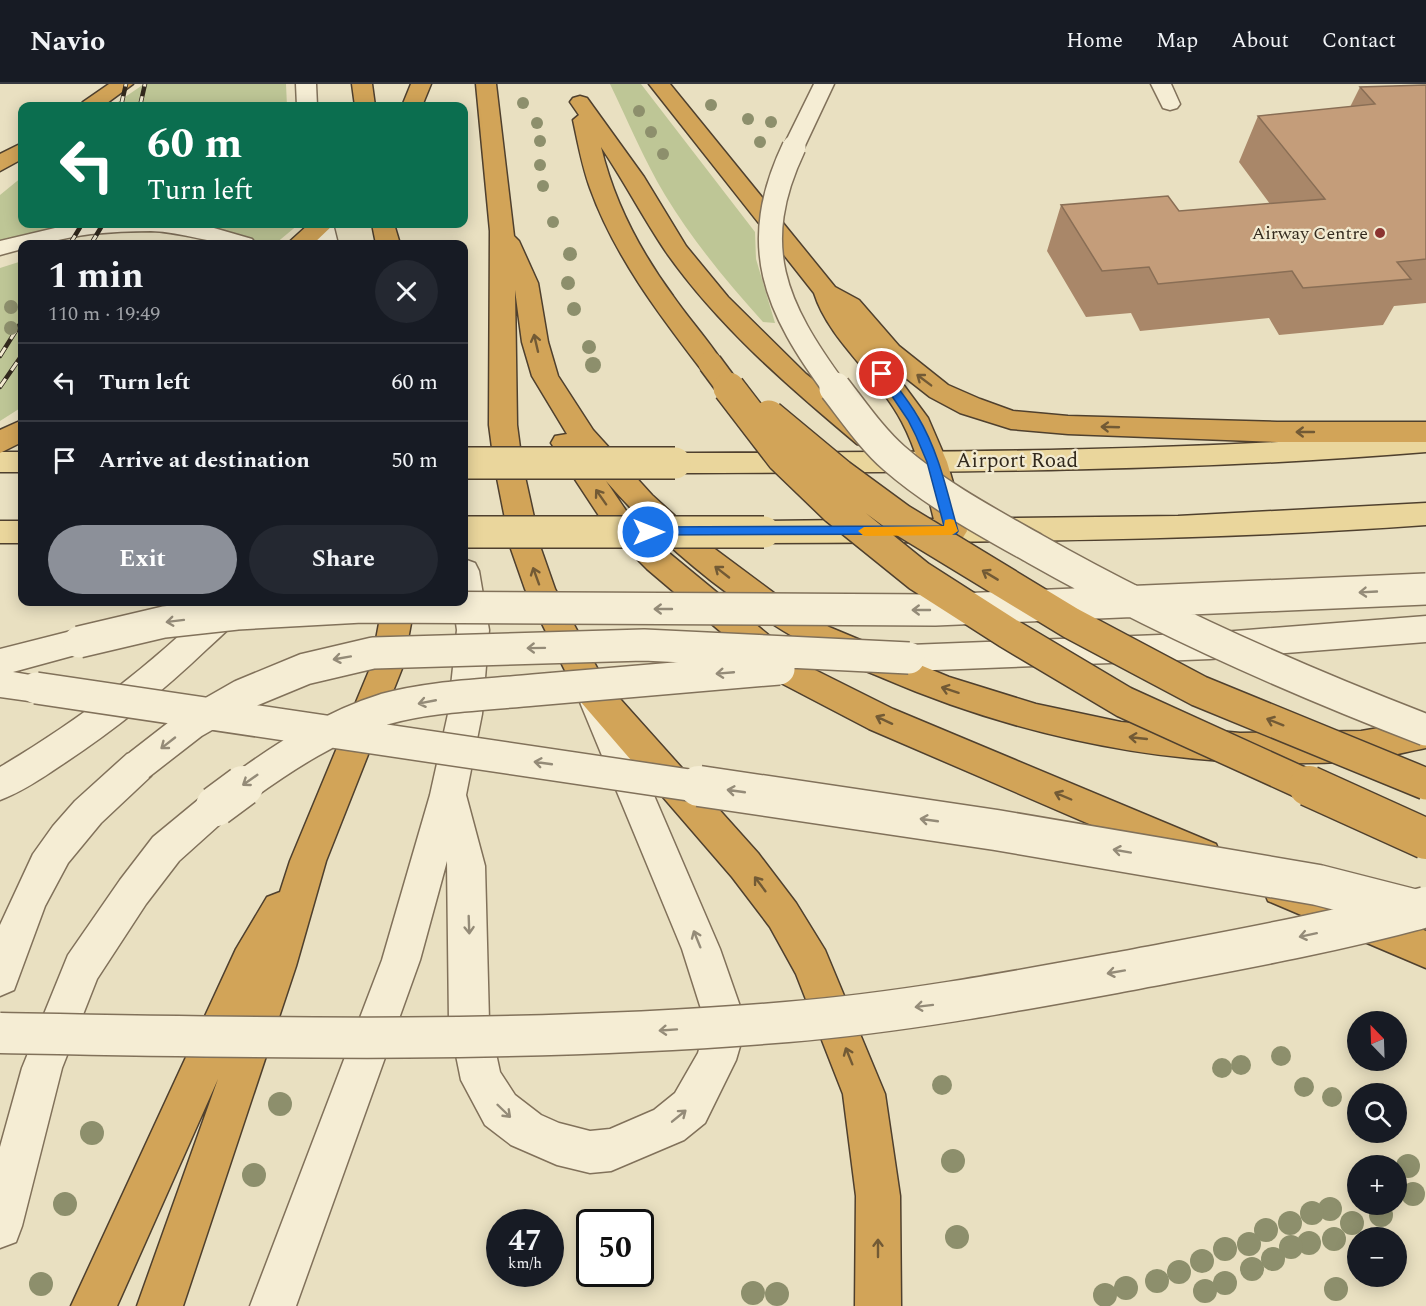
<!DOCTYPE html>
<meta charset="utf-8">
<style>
:root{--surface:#171b24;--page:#242831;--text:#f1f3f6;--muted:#9ea1a6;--line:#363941;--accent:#8c9099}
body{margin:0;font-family:Spectral,serif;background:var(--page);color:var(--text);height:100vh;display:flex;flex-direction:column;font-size:22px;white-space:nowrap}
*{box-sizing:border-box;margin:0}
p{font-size:20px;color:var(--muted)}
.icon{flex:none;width:33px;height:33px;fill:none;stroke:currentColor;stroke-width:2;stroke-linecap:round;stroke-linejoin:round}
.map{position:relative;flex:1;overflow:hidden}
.panel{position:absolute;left:18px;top:156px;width:450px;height:366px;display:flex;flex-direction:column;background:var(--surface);border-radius:12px;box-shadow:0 3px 15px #0003}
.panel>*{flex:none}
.banner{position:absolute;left:18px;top:18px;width:450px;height:126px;border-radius:12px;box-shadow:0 3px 15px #0003;background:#0b6e4f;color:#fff;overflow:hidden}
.needle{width:39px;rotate:337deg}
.fabs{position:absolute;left:1347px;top:927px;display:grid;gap:12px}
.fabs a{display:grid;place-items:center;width:60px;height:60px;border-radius:50%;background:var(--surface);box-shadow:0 3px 15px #0003;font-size:30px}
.speed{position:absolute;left:486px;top:1125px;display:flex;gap:12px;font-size:30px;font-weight:700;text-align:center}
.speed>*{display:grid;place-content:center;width:78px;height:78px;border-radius:50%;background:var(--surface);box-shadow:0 3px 15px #0003;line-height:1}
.speed small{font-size:15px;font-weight:400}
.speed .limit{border:3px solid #111;border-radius:9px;background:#fff;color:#111}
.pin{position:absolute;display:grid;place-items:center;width:51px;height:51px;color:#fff;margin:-26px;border:3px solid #fff;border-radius:50%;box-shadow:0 2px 6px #0007}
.me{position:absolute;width:66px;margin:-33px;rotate:90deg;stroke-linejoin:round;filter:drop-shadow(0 0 4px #0008)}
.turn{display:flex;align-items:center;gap:21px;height:126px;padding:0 30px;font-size:27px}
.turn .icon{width:78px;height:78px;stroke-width:2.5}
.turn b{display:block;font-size:42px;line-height:51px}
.round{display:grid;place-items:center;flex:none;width:63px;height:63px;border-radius:32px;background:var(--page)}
.summary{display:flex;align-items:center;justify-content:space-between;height:102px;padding:0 30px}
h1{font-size:36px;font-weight:700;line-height:45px}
.action{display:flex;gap:12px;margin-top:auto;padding:12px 30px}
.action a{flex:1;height:69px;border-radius:36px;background:var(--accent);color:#fff;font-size:24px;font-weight:700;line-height:69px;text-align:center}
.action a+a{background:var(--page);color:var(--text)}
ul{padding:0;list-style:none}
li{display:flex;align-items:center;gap:18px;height:78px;padding:0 30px;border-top:2px solid var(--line)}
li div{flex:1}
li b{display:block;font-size:22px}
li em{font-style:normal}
header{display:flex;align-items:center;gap:36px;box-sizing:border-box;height:84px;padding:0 30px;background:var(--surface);border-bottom:2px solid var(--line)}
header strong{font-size:28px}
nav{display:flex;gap:33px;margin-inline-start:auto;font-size:21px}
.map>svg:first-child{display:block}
.green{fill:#bec696}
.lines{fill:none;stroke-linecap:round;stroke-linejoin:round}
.minor-casing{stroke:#81715a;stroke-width:3}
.major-casing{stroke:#4f402e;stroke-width:3}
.highway-casing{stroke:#4f402e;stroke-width:3}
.minor{fill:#f5edd4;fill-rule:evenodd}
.major{fill:#ead69c;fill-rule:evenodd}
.highway{fill:#d2a458;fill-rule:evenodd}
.rail-casing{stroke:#32291d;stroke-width:4.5}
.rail{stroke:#f2ead0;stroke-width:3;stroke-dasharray:10;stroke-linecap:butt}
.minor-bridge-far2-casing{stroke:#81715a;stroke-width:26;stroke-linecap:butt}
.minor-bridge-far1-casing{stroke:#81715a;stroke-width:34;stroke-linecap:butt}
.minor-bridge-casing{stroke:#81715a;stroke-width:43;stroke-linecap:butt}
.major-bridge-casing{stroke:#4f402e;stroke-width:34;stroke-linecap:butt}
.highway-bridge-far2-casing{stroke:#4f402e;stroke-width:26;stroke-linecap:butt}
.highway-bridge-far1-casing{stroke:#4f402e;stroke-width:34;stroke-linecap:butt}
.highway-bridge-casing{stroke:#4f402e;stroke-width:43;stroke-linecap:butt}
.minor-bridge-far2{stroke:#f5edd4;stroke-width:23}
.minor-bridge-far1{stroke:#f5edd4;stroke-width:31}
.minor-bridge{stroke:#f5edd4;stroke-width:40}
.major-bridge{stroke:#ead69c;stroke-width:31}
.highway-bridge-far2{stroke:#d2a458;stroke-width:23}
.highway-bridge-far1{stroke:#d2a458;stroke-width:31}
.highway-bridge{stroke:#d2a458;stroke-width:40}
.tree{fill:#8d8f6c}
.wall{fill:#a98769}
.building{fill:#c49d7a;stroke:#896e55;stroke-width:1.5}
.oneway{stroke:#725a35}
.oneway2{stroke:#948b78}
.route{fill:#1a73e8;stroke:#114b97;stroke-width:1.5}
.slow{fill:#f59e0b}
.poi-dot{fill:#8b3430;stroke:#f2ead0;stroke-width:2}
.labels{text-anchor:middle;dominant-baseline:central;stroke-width:4.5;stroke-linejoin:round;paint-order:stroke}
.far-poi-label{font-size:18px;fill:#32291d;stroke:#f2ead0;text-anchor:end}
.street-label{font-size:21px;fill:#32291d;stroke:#f2ead0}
</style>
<header>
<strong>Navio</strong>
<nav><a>Home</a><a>Map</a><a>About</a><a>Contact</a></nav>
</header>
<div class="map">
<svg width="1426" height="1222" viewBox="0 0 1426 1222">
<rect width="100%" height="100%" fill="#e9e0c1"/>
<path class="green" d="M 144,0 L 286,0 L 287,22 L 112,22 Z
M 610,0 L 641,0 L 755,148 L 756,175 L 775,239 L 763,238 C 727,198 693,157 665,111 C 644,76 628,37 610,0 Z
M 22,93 L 22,140 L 85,140 L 20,152 L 0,158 L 0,111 Z
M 191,140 L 299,140 L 275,160 L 263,160 L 212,143 Z
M 22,177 L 22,323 L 0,337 L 0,184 Z"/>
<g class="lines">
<g class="minor-casing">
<path id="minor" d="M 296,0 L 316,0 L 317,22 L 297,22 Z
M 814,0 L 834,0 L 802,68 L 794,70 L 786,68 L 783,63 Z
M 1151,0 L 1171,0 L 1180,20 L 1177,24 L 1170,26 L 1163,24 Z
M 72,140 L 200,140 L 252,155 L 256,160 C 221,164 187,148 151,147 C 131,147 111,148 91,150 C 68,153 46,160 22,160 L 22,165 L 0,171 L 0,157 Z
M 311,140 L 333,140 L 338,160 L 314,160 Z
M 464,475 L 475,479 L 479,487 L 489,546 L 482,630 L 466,711 L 485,782 L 489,937 L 500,988 L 515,1011 L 541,1031 L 559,1039 L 590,1047 L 610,1045 L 654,1026 L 675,1009 L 698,969 L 703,952 L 702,928 L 682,865 L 579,616 L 584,606 L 596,602 L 608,606 L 613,616 L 720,865 L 742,928 L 743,952 L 736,976 L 705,1039 L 684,1056 L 611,1087 L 590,1089 L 557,1081 L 511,1061 L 485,1041 L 461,996 L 449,937 L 447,777 L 420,876 L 296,1222 L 250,1222 L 382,876 L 430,711 L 448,630 L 457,546 L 453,518 L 464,518 Z
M 215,518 L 250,518 C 240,536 222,551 207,565 C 161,609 112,648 60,682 C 41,695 21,708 0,716 L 0,683 C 78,637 150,582 215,518 Z
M 1426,532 L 1426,558 L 1210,575 L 909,587 L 898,583 L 893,574 L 898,565 L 909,561 L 1210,549 Z
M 79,545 L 90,549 L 95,558 L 90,567 L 13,588 L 48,594 L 52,604 L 48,614 L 36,618 L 0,613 L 0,565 Z
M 139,666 L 151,670 L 156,681 L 151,692 L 101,739 L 68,779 L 45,822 L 14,906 L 0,912 L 0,841 L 33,770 L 53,742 L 75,717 L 127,670 Z
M 216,706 L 228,711 L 234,722 L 228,733 L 179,777 L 146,820 L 97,895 L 62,984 L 22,1142 L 16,1158 L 0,1164 L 0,1063 L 22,984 L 68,871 L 120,796 L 153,753 L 204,711 Z"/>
</g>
<g class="major-casing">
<path id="major" d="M 1426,348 L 1426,368 C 1176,389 926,388 675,389 L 665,386 L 661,379 L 665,372 L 675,369 C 926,368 1176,369 1426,348 Z
M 0,368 L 22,368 L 22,388 L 0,388 Z
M 1426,419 L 1426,441 C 1206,457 985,458 764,459 L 754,456 L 749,448 L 754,440 L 764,437 L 1178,432 Z
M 0,437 L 22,437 L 22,459 L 0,459 Z"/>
</g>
<g class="highway-casing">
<path id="highway" d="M 109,0 L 133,0 L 103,22 L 80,22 L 83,18 Z
M 352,0 L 372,0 L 375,22 L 355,22 Z
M 411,0 L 431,0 L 422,22 L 402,22 Z
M 476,0 L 496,0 L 514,152 L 519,157 L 538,199 L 548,258 L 558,292 L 593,346 L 652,411 L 696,451 L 782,515 L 829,543 L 949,593 L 1036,620 L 1121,638 L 1240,649 L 1361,647 L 1426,636 L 1426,664 C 1404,668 1381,675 1359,677 C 1194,688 1034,659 883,594 C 857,583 828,573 804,559 C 730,517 662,461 606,397 L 629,431 L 669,469 L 805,581 L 893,625 L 1216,760 L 1221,772 L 1216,784 L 1203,789 L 869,645 L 781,599 L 647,485 L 609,447 L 551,359 L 555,352 L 567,350 L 532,292 L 522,258 L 515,206 L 517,341 L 522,379 L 541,465 L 555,505 L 604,597 L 758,769 L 796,819 L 825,866 L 885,1010 L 900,1112 L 901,1222 L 855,1222 L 856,1112 L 843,1010 L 796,890 L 770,843 L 732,793 L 580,617 L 525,505 L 511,465 L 494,379 L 489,341 L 490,147 Z
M 649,0 L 670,0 L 835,203 L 859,216 L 899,262 L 948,301 L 980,315 L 1013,327 L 1068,332 L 1277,338 L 1426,338 L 1426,358 L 1277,358 L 1068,350 L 1011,345 L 960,329 L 930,313 L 888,280 L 928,334 L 947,378 L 967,447 L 962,455 L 952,458 L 942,455 L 937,447 C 927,410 920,372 902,338 C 879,293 829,257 814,209 Z
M 580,12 L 587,14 L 644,93 L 686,162 L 728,213 L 806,290 L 877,346 L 881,353 L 877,360 L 867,363 L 857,360 C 788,302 719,243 666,168 C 643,134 624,97 601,63 C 614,118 640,167 673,212 C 689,235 708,256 723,279 L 719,285 L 710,288 L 701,285 C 658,229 614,171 590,104 C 582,82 578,59 573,36 L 579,31 L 570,18 L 573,14 Z
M 22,59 L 22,75 L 0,87 L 0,70 Z
M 309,140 L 334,140 L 313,160 L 287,160 Z
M 372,140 L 394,140 L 400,160 L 376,160 Z
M 22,336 L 22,358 L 0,369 L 0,346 Z
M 383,518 L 415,518 L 403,582 L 326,777 L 296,882 L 183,1222 L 137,1222 L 218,995 L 117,1222 L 71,1222 L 236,865 L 267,813 L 280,808 L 290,777 L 371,582 Z
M 1281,788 L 1426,847 L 1426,884 L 1268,817 L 1263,805 L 1268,793 Z"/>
</g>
<use href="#minor" class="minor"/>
<use href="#major" class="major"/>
<use href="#highway" class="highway"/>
<g class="rail-casing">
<path id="rail" d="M 121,22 L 126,0
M 140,22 L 145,0
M 70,160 L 82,140
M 91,160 L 103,140
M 0,272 L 22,237
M 0,303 L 22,271"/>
</g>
<use href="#rail" class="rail"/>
<g class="minor-bridge-far2-casing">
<path id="minor-bridge-far2" d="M 794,63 C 747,162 775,223 836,306"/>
</g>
<g class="minor-bridge-far1-casing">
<path id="minor-bridge-far1" d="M 835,304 C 853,327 872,355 894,374 C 935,410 987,438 1035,465 C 1160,536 1291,594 1426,646
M 79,558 L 164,538 L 237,530 L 362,523 L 935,526 L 1426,505
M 36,604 L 709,704
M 139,681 L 193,639 L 242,611 L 305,585 L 373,569 L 644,561 L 909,574
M 241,704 C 285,672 333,641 385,625 C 432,612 484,611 534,606 C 615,599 697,592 779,585"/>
</g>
<g class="minor-bridge-casing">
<path id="minor-bridge" d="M 699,702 L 996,746 L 1318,801 L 1416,826
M 216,722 L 243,702
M 0,949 C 262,954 525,960 787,938 C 897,929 1006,909 1115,889 C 1219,869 1324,851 1426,823"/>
</g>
<g class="major-bridge-casing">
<path id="major-bridge" d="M 464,379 L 675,379
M 464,448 L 764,448"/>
</g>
<g class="highway-bridge-far2-casing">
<path id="highway-bridge-far2" d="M 710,279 L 730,306"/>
</g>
<g class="highway-bridge-far1-casing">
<path id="highway-bridge-far1" d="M 729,304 L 782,373 L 836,425 L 919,492 L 1008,549 L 1124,618 L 1313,704
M 769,332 L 840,391 L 900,435 L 1071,539 L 1199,607 L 1426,700"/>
</g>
<g class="highway-bridge-casing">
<path id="highway-bridge" d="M 1309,702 L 1426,755"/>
</g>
<use href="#minor-bridge-far2" class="minor-bridge-far2"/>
<use href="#minor-bridge-far1" class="minor-bridge-far1"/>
<use href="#minor-bridge" class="minor-bridge"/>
<use href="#major-bridge" class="major-bridge"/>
<use href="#highway-bridge-far2" class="highway-bridge-far2"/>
<use href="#highway-bridge-far1" class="highway-bridge-far1"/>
<use href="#highway-bridge" class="highway-bridge"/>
</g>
<g class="tree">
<circle cx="523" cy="19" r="6"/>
<circle cx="711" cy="21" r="6"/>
<circle cx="639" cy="27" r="6"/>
<circle cx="748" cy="35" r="6"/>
<circle cx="771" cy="38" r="6"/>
<circle cx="537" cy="39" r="6"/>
<circle cx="651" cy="48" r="6"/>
<circle cx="540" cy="57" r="6"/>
<circle cx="760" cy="58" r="6"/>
<circle cx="663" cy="70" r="6"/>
<circle cx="540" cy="81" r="6"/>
<circle cx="543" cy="102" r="6"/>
<circle cx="553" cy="138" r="6"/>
<circle cx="570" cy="170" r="7"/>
<circle cx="568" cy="199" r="7"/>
<circle cx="11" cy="223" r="7"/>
<circle cx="574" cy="225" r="7"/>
<circle cx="11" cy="244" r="7"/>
<circle cx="589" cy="263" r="7"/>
<circle cx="593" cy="281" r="8"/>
<circle cx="1281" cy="972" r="10"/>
<circle cx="1241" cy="981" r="10"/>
<circle cx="1222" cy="984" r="10"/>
<circle cx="942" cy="1001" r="10"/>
<circle cx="1304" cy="1003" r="10"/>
<circle cx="1332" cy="1013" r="10"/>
<circle cx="280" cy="1020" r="12"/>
<circle cx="92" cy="1049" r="12"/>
<circle cx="953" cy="1077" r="12"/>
<circle cx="1408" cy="1082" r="12"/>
<circle cx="254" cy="1091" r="12"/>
<circle cx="1413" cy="1110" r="12"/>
<circle cx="65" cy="1120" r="12"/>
<circle cx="1330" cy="1125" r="12"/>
<circle cx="1312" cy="1129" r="12"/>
<circle cx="1381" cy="1131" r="12"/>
<circle cx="1290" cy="1139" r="12"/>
<circle cx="1352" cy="1139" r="12"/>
<circle cx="1266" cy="1146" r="12"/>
<circle cx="957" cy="1153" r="12"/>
<circle cx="1334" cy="1155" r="12"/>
<circle cx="1309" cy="1159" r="12"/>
<circle cx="1249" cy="1160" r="12"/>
<circle cx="1291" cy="1163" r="12"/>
<circle cx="1225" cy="1165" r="12"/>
<circle cx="1273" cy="1175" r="12"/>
<circle cx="1202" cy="1177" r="12"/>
<circle cx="1252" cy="1185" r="12"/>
<circle cx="1179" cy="1188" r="12"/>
<circle cx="1157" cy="1197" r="12"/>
<circle cx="1225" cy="1199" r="12"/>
<circle cx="41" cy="1200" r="12"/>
<circle cx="1126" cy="1204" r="12"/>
<circle cx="1336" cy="1205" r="12"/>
<circle cx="1205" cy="1207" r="12"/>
<circle cx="753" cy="1209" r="12"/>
<circle cx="777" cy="1210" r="12"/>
<circle cx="1105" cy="1211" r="12"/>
</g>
<path class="wall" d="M 1426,1 L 1426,219 L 1394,222 L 1383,241 L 1279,251 L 1269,234 L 1140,247 L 1131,229 L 1086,233 L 1047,167 L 1061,121 L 1179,127 L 1270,120 L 1239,78 L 1258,32 L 1350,23 L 1360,3 Z"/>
<path class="building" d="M 1426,1 L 1426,175 L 1397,178 L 1411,195 L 1303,204 L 1292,187 L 1158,200 L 1149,183 L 1102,187 L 1061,121 L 1168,112 L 1179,127 L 1325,115 L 1258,32 L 1375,20 L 1360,3 Z"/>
<defs><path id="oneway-shaft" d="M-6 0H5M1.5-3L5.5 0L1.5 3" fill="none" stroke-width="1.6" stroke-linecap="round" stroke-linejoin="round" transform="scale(1.5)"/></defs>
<g class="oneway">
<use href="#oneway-shaft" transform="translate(536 259) rotate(-103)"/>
<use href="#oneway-shaft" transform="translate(924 296) rotate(-143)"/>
<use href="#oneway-shaft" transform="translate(1110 343) rotate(-178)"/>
<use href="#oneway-shaft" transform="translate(1305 348) rotate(180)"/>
<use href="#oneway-shaft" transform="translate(601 413) rotate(-125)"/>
<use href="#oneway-shaft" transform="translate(722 488) rotate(-142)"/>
<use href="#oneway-shaft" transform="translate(990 491) rotate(-149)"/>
<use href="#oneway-shaft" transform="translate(536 492) rotate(-110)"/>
<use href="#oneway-shaft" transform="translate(950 606) rotate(-162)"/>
<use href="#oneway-shaft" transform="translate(884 636) rotate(-155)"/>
<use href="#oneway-shaft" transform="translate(1275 638) rotate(-158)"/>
<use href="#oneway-shaft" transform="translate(1138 654) rotate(-174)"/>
<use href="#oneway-shaft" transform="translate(1063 712) rotate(-157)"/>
<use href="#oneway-shaft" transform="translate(760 800) rotate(-127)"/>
<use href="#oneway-shaft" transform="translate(849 972) rotate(-112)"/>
<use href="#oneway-shaft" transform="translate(878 1164) rotate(-90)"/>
</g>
<g class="oneway2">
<use href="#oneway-shaft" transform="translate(1368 508) rotate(177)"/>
<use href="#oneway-shaft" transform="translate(663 525) rotate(-180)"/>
<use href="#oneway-shaft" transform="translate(921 526) rotate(-180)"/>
<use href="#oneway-shaft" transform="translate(175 537) rotate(173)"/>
<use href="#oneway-shaft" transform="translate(536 564) rotate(179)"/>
<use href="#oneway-shaft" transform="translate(342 574) rotate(170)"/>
<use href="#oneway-shaft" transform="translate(725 589) rotate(175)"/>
<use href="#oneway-shaft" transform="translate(427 618) rotate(169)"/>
<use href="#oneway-shaft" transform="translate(168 659) rotate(142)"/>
<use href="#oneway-shaft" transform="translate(543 679) rotate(-172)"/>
<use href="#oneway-shaft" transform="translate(250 696) rotate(145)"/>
<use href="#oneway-shaft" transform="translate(736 707) rotate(-172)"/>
<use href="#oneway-shaft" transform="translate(929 736) rotate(-172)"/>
<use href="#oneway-shaft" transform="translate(1122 767) rotate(-170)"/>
<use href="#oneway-shaft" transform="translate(469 841) rotate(88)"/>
<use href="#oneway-shaft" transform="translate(1308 851) rotate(168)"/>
<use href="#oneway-shaft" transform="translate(697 855) rotate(-112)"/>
<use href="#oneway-shaft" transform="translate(1116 888) rotate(170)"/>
<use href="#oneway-shaft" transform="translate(924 922) rotate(173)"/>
<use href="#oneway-shaft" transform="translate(668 946) rotate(176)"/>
<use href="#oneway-shaft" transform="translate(504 1027) rotate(44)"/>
<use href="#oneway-shaft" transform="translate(679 1032) rotate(-39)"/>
</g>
<path class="route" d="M 882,287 L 886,288 C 897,303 909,317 918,333 C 939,368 947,408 958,447 L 956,450 L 644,451 L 642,448 L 648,443 L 944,442 L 927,378 L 916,352 L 908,336 L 877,290 Z"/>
<path class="slow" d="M 950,435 L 954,436 L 958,447 L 952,451 L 864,452 L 858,447 L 864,443 L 944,442 L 945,436 Z"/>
<circle class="poi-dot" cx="1380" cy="149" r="6"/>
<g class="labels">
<g class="far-poi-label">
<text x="1368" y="149">Airway Centre</text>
</g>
<g class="street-label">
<text x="1017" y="377">Airport Road</text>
</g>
</g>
</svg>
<div class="fabs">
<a><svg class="needle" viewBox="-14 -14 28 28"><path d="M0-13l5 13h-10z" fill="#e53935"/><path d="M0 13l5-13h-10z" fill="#9ea1a6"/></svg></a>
<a><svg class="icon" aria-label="search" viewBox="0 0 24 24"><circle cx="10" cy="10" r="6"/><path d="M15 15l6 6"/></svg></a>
<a>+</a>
<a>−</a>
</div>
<div class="speed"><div>47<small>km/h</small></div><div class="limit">50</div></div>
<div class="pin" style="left:882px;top:290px;background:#d93025"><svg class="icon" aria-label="arrive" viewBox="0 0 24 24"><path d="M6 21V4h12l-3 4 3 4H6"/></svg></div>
<svg class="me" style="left:648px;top:448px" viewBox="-20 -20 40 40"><circle r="17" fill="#1a73e8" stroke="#fff" stroke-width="3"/><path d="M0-11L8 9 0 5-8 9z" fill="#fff"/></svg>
<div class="banner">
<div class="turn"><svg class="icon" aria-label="left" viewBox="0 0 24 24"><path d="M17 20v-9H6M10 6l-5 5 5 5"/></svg><div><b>60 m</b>Turn left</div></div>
</div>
<section class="panel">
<div class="summary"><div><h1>1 min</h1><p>110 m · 19:49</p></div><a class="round"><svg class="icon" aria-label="close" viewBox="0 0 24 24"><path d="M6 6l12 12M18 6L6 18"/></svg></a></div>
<ul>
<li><svg class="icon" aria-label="left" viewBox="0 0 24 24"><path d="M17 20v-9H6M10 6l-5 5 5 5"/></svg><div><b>Turn left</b></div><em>60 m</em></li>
<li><svg class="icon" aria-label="arrive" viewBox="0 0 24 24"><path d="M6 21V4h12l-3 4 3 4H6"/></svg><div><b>Arrive at destination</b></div><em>50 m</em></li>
</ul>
<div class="action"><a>Exit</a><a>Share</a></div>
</section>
</div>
